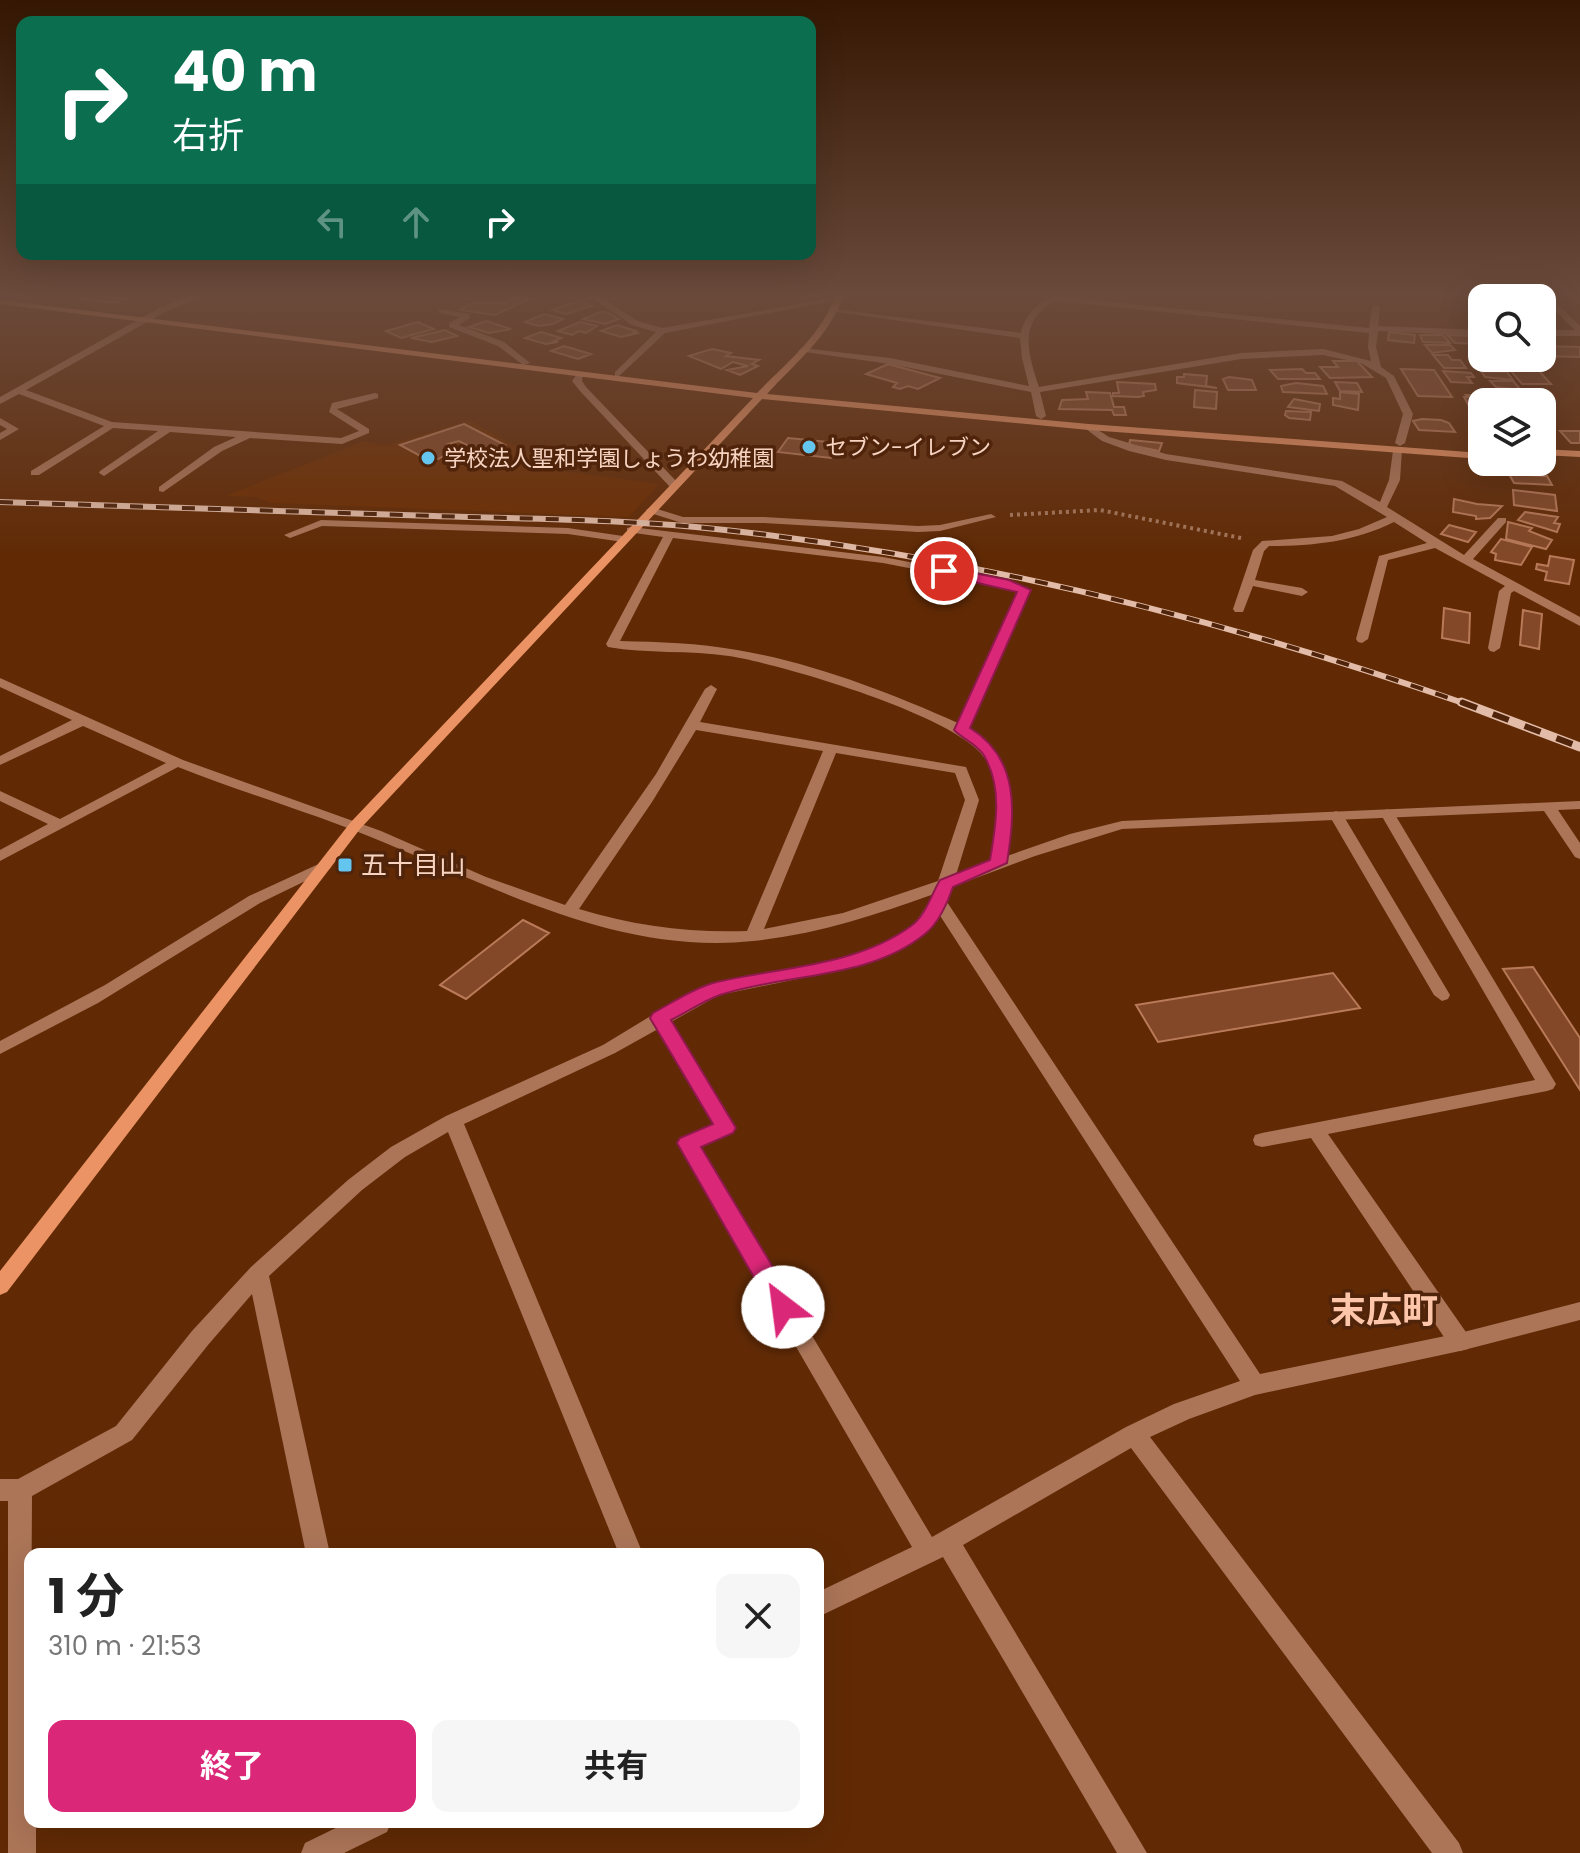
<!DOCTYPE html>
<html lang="ja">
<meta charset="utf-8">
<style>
:root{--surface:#fff;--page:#f6f6f6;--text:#222;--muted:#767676;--accent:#db2777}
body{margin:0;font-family:Poppins,"Noto Sans JP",sans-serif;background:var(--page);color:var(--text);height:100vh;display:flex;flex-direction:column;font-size:30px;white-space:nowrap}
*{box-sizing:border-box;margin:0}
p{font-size:26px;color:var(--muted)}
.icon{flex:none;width:44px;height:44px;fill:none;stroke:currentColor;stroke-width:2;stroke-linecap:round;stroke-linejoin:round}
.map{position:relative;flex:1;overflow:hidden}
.panel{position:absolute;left:24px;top:1548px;width:800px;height:280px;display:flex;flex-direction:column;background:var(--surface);border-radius:16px;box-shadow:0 8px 32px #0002}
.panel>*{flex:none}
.guide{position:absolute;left:16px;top:16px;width:800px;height:244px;border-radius:16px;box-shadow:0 8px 32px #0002;background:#0b6e4f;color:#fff;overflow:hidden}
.tools{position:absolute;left:1468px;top:284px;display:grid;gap:16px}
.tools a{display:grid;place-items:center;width:88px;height:88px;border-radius:16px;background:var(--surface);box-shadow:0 8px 32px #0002;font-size:40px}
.pin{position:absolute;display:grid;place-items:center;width:68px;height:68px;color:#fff;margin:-34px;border:4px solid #fff;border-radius:50%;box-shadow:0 2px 8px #0007}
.me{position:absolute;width:88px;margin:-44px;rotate:330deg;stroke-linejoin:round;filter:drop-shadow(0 0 6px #0008)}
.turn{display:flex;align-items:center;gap:28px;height:168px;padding:0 24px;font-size:36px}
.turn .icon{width:104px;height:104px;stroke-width:2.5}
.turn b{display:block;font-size:56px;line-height:68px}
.lanes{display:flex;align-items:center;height:76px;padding:0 24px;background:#0003;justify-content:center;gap:40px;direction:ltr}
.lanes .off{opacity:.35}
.round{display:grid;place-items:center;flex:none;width:84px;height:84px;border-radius:16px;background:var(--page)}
.summary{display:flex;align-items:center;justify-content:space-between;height:136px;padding:0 24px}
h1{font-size:48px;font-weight:700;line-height:60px}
.primary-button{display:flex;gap:16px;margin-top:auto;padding:16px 24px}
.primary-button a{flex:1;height:92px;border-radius:16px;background:var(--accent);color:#fff;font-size:32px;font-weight:700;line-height:92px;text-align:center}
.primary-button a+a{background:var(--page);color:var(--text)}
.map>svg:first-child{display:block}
.built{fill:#6c2d01}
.building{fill:#824827;stroke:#b97a59;stroke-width:2}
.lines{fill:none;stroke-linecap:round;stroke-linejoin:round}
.path{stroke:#a6785c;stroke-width:4;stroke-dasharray:3 4;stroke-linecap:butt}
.lane{fill:#ac7558;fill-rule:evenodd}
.street{fill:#ac7558;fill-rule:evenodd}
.secondary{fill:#eb9364;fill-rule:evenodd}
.rail-far1-casing{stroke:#e2bca8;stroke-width:6}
.rail-casing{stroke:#e2bca8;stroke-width:9}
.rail-far1{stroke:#4f240b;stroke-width:4;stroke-dasharray:13;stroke-linecap:butt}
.rail{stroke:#4f240b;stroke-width:6;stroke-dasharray:17;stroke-linecap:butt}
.route{fill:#db2777;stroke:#8e194d;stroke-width:2}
.poi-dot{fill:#64c5ee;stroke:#4f240b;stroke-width:3}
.labels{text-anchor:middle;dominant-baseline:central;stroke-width:7;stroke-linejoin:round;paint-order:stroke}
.far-poi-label{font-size:22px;fill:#f7d4c2;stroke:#4f240b;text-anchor:start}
.poi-label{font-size:26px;fill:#f7d4c2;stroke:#4f240b;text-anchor:start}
.near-quarter-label{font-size:36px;font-weight:bold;fill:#fdc6aa;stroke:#4f240b}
</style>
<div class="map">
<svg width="1580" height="1853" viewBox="0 0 1580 1853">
<rect width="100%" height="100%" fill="#612a05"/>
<path class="built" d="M 470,420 L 556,470 L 659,484 L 629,517 L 271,503 L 256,497 L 226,496 L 364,441 L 384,446 Z"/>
<path class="building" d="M 92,296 L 107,296 L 126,299 L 116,303 L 80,299 Z
M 514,297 L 529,299 L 495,315 L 460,310 L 472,303 L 505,303 Z
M 578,301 L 592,306 L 566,314 L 552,310 Z
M 600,312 L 606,312 L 619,319 L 605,324 L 583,319 Z
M 544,314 L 563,319 L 553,324 L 539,326 L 525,322 Z
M 486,321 L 511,329 L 489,333 L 469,327 Z
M 418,322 L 434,329 L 401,338 L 386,331 Z
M 580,322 L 597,326 L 586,333 L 579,331 L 572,335 L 558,331 Z
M 617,325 L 636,331 L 634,332 L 637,333 L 621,337 L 601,331 Z
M 445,330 L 457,336 L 432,342 L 411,338 Z
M 541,332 L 561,338 L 554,341 L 558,342 L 546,344 L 525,338 Z
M 1389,332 L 1415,335 L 1414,343 L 1388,340 Z
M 1420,335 L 1443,335 L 1450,343 L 1423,342 Z
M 1447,335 L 1476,336 L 1482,344 L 1455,343 Z
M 1425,345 L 1450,345 L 1455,350 L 1432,353 Z
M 564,346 L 591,354 L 578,359 L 551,351 Z
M 1542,346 L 1580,347 L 1580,357 L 1542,356 Z
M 712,349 L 731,353 L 726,356 L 759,360 L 752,364 L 758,366 L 740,375 L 727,370 L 748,366 L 733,362 L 721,369 L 689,356 Z
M 1433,355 L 1448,355 L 1452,360 L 1460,360 L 1466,368 L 1444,368 Z
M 1486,358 L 1495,358 L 1503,370 L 1481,370 L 1474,359 Z
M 1500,358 L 1527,358 L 1551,384 L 1522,384 Z
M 1333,361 L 1357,361 L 1372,377 L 1330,378 L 1320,367 L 1338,367 Z
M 888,364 L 940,378 L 918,389 L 908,386 L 900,389 L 893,387 L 897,383 L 866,374 Z
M 1302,369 L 1306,373 L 1315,373 L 1320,379 L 1278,379 L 1270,370 Z
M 1401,369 L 1434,370 L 1452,397 L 1418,396 Z
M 1443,371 L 1471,373 L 1474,377 L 1467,377 L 1472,383 L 1451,382 Z
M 1481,371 L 1507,372 L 1513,380 L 1485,377 Z
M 1184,374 L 1207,376 L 1206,386 L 1217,388 L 1177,383 L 1177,377 L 1184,377 Z
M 1229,377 L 1252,380 L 1256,390 L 1228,390 L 1223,379 Z
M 1490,381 L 1513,381 L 1521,390 L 1496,387 Z
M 1117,382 L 1155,384 L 1156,390 L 1143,392 L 1144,396 L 1138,397 L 1113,396 L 1113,393 L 1119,393 Z
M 1335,382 L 1357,383 L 1362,392 L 1340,391 Z
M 1296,383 L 1323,386 L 1327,394 L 1283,392 L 1281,386 Z
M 1195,390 L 1217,392 L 1216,409 L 1194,407 Z
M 1086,392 L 1110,393 L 1114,407 L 1124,407 L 1126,415 L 1114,415 L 1112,410 L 1059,409 L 1062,400 L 1088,399 Z
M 1340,392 L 1359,394 L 1358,410 L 1333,405 L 1333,398 L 1340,399 Z
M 1496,393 L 1522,395 L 1527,402 L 1502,402 Z
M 1466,395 L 1492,396 L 1496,402 L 1469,406 L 1464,397 L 1468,397 Z
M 1294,399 L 1320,404 L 1319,411 L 1288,407 Z
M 1286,411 L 1311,412 L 1310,420 L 1289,418 L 1285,415 Z
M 1422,419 L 1441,420 L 1449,423 L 1455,432 L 1419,430 L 1413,421 Z
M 464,424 L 505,445 L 486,455 L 459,441 L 448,444 L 456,449 L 438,459 L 426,459 L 400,445 Z
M 1560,431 L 1580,431 L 1580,443 L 1571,443 Z
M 788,438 L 839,443 L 831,458 L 778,452 Z
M 1130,440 L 1162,443 L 1159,451 L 1129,445 Z
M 1509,474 L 1547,476 L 1552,485 L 1514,483 Z
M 1513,490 L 1555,495 L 1557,511 L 1514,505 Z
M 1454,499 L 1477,504 L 1502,506 L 1490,518 L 1476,519 L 1476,516 L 1453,512 Z
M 1525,512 L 1558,517 L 1554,523 L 1560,524 L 1557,532 L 1518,520 Z
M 1508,522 L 1532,528 L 1529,531 L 1552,540 L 1546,549 L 1506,539 Z
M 1449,525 L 1476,532 L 1468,542 L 1441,534 Z
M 1501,539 L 1532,547 L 1521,565 L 1495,560 L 1496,554 L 1491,552 Z
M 1550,556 L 1574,560 L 1569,584 L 1545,580 L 1547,572 L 1536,569 L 1537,564 L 1548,566 Z
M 1444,608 L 1470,613 L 1469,643 L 1442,638 Z
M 1523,610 L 1542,614 L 1539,649 L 1520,645 Z
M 523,920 L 549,933 L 466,999 L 440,985 Z
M 1533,967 L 1580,1038 L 1580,1090 L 1503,969 Z
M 1333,973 L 1360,1008 L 1158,1042 L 1136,1005 Z"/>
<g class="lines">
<path class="path" d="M 1010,515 L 1100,510 L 1241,538"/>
<path class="lane" d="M 0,418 L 19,429 L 0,440 L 0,433 L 7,429 L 0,425 Z
M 1387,809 L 1394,813 L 1556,1084 L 1553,1089 L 1547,1091 L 1328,1134 L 1468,1335 L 1471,1342 L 1468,1349 L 1460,1351 L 1452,1349 L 1311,1138 L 1262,1147 L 1255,1145 L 1253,1140 L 1255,1135 L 1262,1133 L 1535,1080 L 1380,813 Z
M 1336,811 L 1343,815 L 1450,995 L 1448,999 L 1442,1001 L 1434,995 L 1329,815 Z"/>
<path class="street" d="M 189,296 L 201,296 L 165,312 L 26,390 L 112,422 L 341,438 L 359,431 L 329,412 L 332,403 L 375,393 L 378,394 L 378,398 L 337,409 L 369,429 L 369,433 L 342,444 L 250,438 L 222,451 L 163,492 L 159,491 L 159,487 L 214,447 L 236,437 L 170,432 L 104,476 L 99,473 L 100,471 L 158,431 L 113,428 L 39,475 L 31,475 L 31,471 L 104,426 L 19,394 L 0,404 L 0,397 L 159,308 Z
M 589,296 L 599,296 L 638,321 L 662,328 L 839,297 L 843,299 L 665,333 L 618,377 L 615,376 L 615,372 L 656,332 L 632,325 Z
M 1053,296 L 1369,328 L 1372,307 L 1376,305 L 1380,307 L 1378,326 L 1482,330 L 1482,336 L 1378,331 L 1376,347 L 1381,367 L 1394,376 L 1413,414 L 1405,443 L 1400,446 L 1395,443 L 1403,414 L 1386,378 L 1361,363 L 1323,355 L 1241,359 L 1040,392 L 1046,416 L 1041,419 L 1036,416 L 1031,392 L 890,364 L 798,351 L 802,348 L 890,358 L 1029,386 L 1022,358 L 1020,338 L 830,311 L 834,309 L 1021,333 C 1025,314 1036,305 1053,296 ZM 1056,301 L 1369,333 L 1368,347 L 1371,361 L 1323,349 L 1241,353 L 1039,387 C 1028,354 1017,320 1056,301 Z
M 1540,296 L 1549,296 L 1580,326 L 1580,336 L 1542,336 L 1542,330 L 1575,330 Z
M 439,309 L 470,314 L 470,318 L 459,325 L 504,342 L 530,363 L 523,365 L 498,346 L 449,327 L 449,323 L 460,317 L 439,313 Z
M 577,374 L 583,374 L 582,381 L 586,387 L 678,483 L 678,487 L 670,487 L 580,391 L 572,381 Z
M 1089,424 L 1109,437 L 1166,454 L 1342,481 L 1380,502 L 1389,480 L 1393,451 L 1402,449 L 1400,480 L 1387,507 L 1464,555 L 1498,518 L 1506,518 L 1506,522 L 1473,559 L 1580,617 L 1580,626 L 1514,591 L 1511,593 L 1500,648 L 1494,652 L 1490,651 L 1488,648 L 1499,591 L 1505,586 L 1435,548 L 1388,560 L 1368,639 L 1362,643 L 1358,642 L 1356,639 L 1379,556 L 1427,543 L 1394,522 C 1354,542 1313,546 1269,546 L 1264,551 L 1255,580 L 1302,588 L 1308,592 L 1302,596 L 1253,586 L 1243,612 L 1235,612 L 1233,609 L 1253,550 L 1262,541 L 1332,536 L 1359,529 L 1387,517 L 1335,486 L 1166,460 L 1129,451 L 1102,441 L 1086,429 L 1084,427 Z
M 651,507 L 683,517 L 764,517 L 918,526 L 940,525 L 991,514 L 996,517 L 940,531 L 918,532 L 764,523 L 682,523 L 647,512 L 646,510 Z
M 321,520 L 568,528 L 623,536 L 629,539 L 623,542 L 568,534 L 322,526 L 290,538 L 284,535 Z
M 631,527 L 883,557 L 1004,580 L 1028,588 L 1030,590 L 969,728 C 1016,757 1014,807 1007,856 L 1070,834 L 1122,821 L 1580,801 L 1580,809 L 1558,810 L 1580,843 L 1580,859 L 1575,857 L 1544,811 L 1122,829 L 1035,856 L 952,887 L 947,902 L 1260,1374 L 1460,1333 L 1580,1302 L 1580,1320 L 1460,1351 L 1255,1395 L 1189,1419 L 1150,1437 L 1459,1843 L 1463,1853 L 1432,1853 L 1131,1448 L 963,1545 L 1147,1853 L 1117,1853 L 943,1557 L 818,1617 L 818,1592 L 912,1547 L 678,1143 L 680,1138 L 715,1125 L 658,1029 L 615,1053 L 464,1124 L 643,1554 L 619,1554 L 448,1132 L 405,1157 L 362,1190 L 269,1276 L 330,1554 L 306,1554 L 252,1294 L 208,1345 L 132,1440 L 32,1496 L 30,1822 L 36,1822 L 36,1853 L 8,1853 L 8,1501 L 0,1501 L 0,1479 L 18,1479 L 116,1426 L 192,1331 L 251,1267 L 348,1180 L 391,1147 L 446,1116 L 603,1045 L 654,1014 L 708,986 L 838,959 L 879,945 L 914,925 L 934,894 C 875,915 815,935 753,941 C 621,955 500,890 383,842 C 316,814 246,794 178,767 L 0,861 L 0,850 L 48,824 L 0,801 L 0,791 L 60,819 L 166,763 L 83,726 L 0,765 L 0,756 L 72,720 L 0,687 L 0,678 L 183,760 L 381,831 L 486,877 L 565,905 L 656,774 L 705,689 L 711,685 L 717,689 L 700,722 L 966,767 L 979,800 L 956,875 L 991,861 C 996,829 1004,790 986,760 C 962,717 781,664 729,656 C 689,650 647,654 608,647 L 606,644 L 663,537 L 627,532 L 627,528 ZM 673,538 L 883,563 L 1001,586 L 1017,592 L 958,723 C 888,692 813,663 737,650 C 698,643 659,642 620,641 ZM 696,730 L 823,751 L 747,931 C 690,933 634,926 579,909 L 652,802 ZM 836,753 L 955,773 L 965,800 L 938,881 L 843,913 L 764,929 ZM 939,914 L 1240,1381 L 1174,1404 L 1126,1427 L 932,1537 L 699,1146 L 733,1133 L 735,1128 L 671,1022 L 719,995 L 841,970 L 891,953 L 926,933 Z
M 323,862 L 331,867 L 328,870 L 260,903 L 98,1003 L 0,1054 L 0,1041 L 105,985 L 249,896 Z
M 348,1822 L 391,1822 L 387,1832 L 344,1853 L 301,1853 L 305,1843 Z"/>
<path class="secondary" d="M 835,296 L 843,296 C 830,336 794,364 767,394 L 1089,424 L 1482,453 L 1482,459 L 1089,430 L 762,399 L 360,829 L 7,1292 L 0,1295 L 0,1271 L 350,823 L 753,398 L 0,304 L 0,300 L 757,393 C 785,364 822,335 835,296 Z
M 1542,449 L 1580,451 L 1580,457 L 1542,455 Z"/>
<g class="rail-far1-casing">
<path id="rail-far1" d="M 0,502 C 145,507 289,511 434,516 C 531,519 628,519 725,530 C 978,558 1226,620 1466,704"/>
</g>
<g class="rail-casing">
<path id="rail" d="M 1461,702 L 1580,747"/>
</g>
<use href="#rail-far1" class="rail-far1"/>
<use href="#rail" class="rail"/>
</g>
<linearGradient id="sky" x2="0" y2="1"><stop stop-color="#351703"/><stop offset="0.53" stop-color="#6a4a3b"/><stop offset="1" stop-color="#6a4a3b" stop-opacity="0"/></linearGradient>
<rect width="1580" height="556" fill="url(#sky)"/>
<path class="route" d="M 944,567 L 1009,580 L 1031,590 L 970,728 C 1020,759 1015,812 1007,863 L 953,887 C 948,902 938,924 925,934 C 868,980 786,973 720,995 C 703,1001 687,1012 671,1020 L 736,1128 L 733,1133 L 701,1147 L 792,1299 L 795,1307 L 792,1314 L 783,1317 L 775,1314 L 677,1143 L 680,1138 L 713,1124 L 650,1018 L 653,1013 C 672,1003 692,989 713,983 C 778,967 855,967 911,926 C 926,915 931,895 940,880 L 990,860 C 996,825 1003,786 983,754 C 975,743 963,739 954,730 L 1017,592 L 939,574 L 937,571 Z"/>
<g class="poi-dot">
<circle cx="809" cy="447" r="8"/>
<circle cx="428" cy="458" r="8"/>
<rect x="337" y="857" width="16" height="16" rx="4"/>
</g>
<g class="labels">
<g class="far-poi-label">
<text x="825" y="447">セブン-イレブン</text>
<text x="444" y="458">学校法人聖和学園しょうわ幼稚園</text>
</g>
<g class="poi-label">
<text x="361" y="865">五十目山</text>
</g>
<g class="near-quarter-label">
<text x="1384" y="1310">末広町</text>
</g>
</g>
</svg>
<div class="tools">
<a><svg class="icon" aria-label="search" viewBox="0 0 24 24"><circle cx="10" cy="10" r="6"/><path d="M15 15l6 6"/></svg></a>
<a><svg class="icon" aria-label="layers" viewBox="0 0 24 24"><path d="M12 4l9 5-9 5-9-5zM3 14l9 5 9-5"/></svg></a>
</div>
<div class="pin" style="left:944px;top:571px;background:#d93025"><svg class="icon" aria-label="arrive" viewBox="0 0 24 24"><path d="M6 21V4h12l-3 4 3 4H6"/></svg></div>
<svg class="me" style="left:783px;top:1307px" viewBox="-20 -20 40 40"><circle r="19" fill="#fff"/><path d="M0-13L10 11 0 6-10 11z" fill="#db2777"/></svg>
<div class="guide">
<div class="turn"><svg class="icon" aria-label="right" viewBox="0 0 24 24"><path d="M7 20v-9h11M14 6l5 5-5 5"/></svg><div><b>40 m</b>右折</div></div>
<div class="lanes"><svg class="icon off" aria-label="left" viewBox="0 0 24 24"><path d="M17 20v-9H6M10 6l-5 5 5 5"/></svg><svg class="icon off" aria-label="ahead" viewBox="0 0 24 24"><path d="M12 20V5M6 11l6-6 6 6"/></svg><svg class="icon" aria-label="right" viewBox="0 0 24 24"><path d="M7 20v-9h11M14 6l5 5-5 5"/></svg></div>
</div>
<section class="panel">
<div class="summary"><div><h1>1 分</h1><p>310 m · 21:53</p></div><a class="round"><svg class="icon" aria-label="close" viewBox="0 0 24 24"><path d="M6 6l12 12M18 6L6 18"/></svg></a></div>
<div class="primary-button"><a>終了</a><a>共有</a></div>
</section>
</div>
